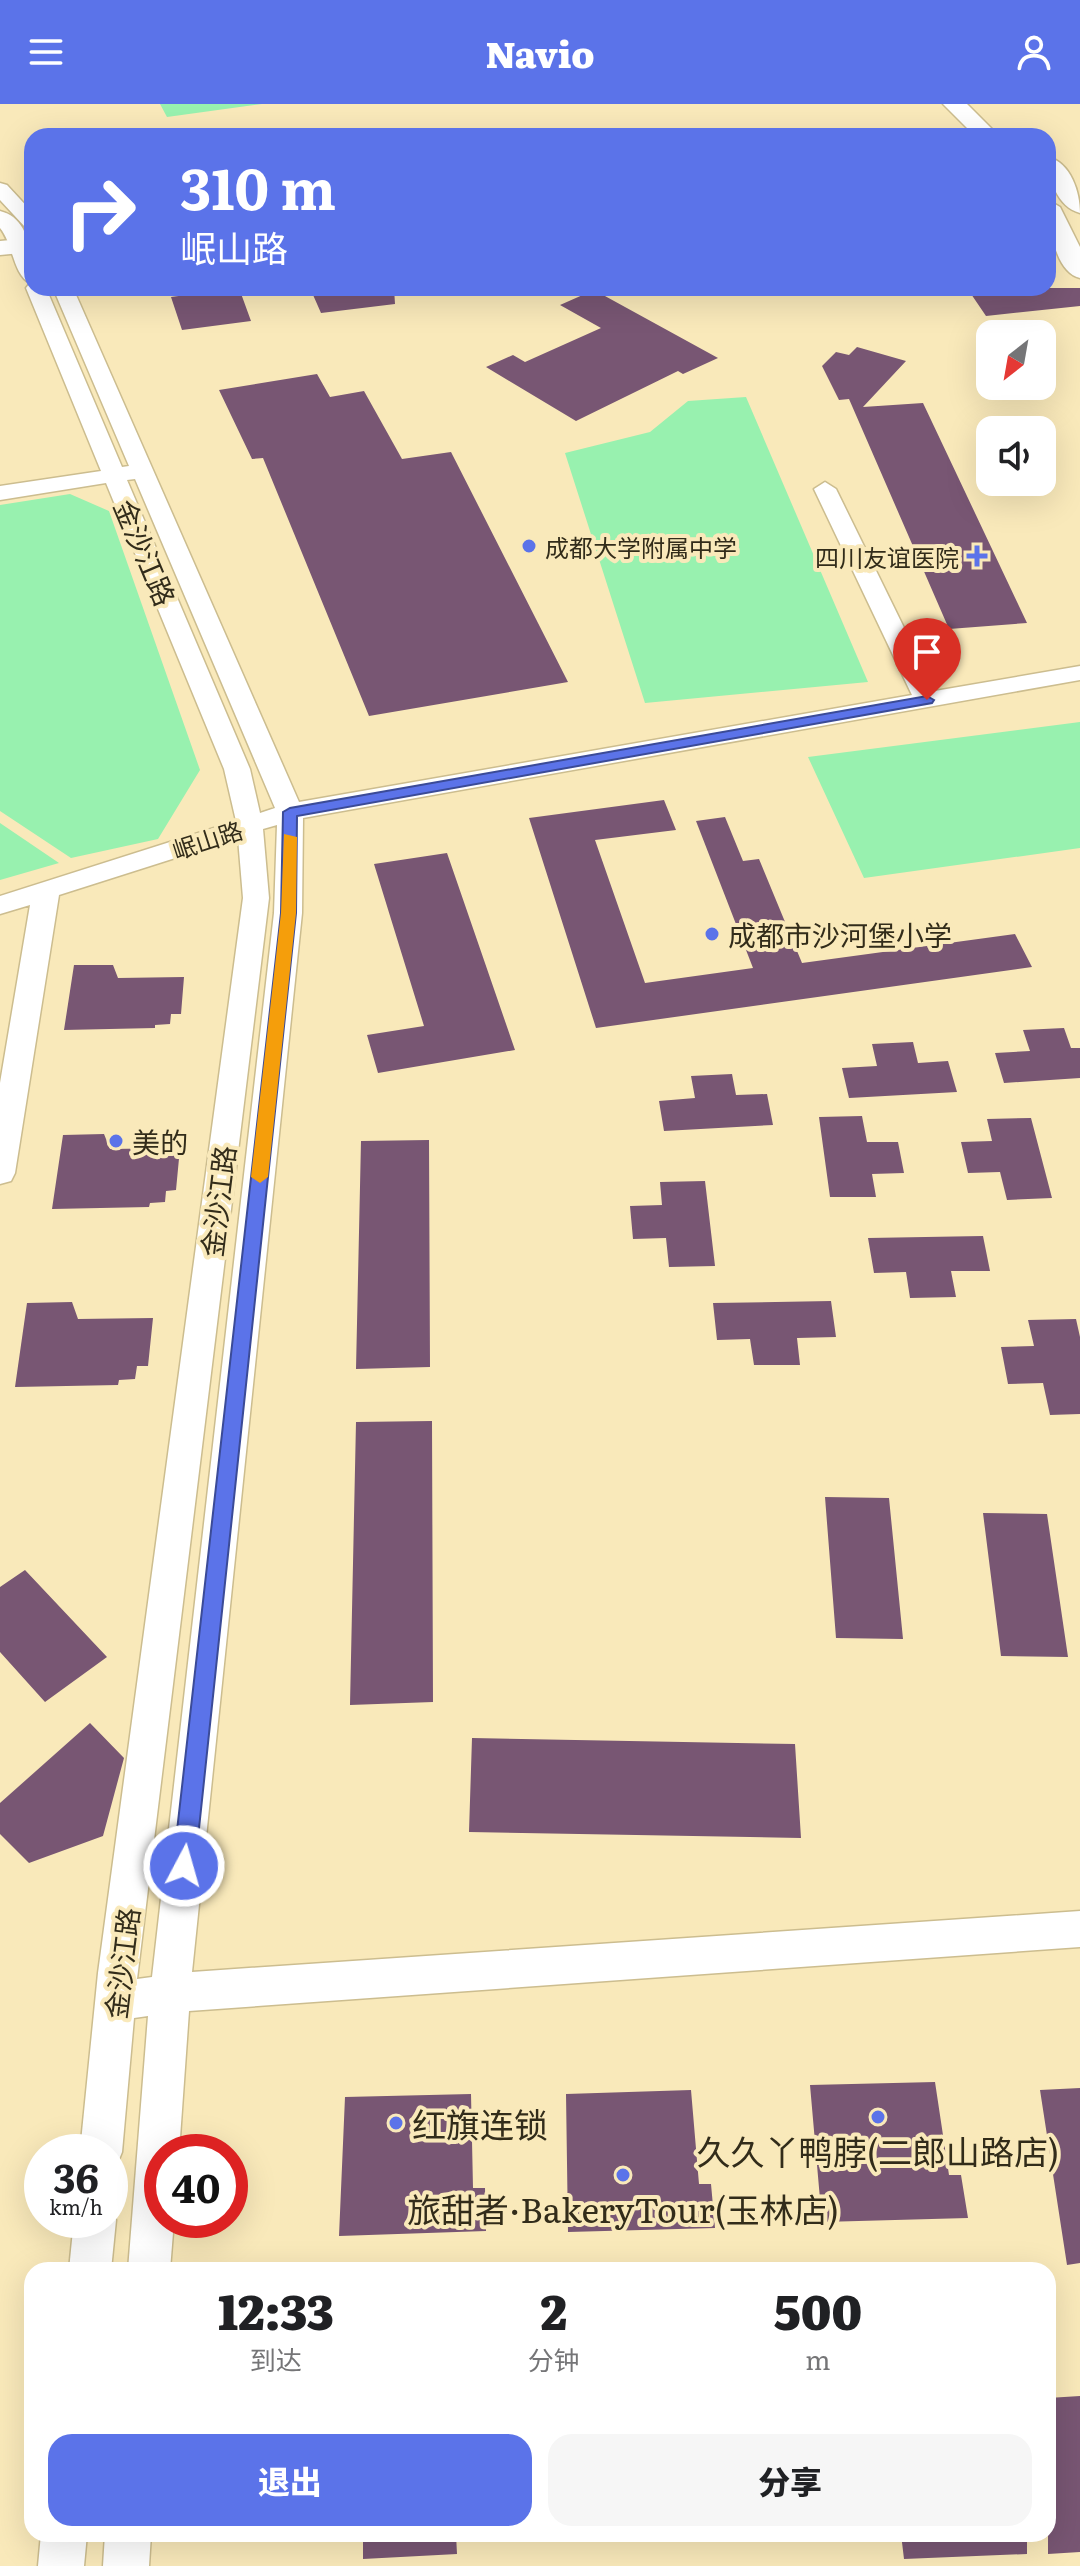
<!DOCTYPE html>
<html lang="zh">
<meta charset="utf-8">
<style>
:root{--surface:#fff;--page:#f6f6f6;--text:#202124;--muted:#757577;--accent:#5b73e9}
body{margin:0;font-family:Literata,"Noto Sans SC",serif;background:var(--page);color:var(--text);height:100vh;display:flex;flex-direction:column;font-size:30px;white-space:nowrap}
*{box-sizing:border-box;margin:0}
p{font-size:26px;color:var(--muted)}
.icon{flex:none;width:44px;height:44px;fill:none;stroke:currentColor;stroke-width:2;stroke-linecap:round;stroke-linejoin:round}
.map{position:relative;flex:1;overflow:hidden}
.drawer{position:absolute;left:24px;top:2158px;width:1032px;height:280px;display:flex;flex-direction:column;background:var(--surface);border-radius:24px;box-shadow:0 8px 32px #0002}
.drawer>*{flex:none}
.hud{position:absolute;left:24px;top:24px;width:1032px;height:168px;border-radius:24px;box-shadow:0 8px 32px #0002;background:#5b73e9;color:#fff;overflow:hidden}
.needle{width:52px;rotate:211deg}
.controls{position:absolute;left:976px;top:216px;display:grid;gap:16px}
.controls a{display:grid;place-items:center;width:80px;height:80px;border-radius:16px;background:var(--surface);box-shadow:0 8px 32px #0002;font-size:40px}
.speed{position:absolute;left:24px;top:2030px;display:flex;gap:16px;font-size:40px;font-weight:700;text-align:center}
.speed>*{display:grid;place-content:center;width:104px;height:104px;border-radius:50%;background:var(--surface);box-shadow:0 8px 32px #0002;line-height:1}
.speed small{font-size:20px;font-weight:400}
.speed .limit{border:12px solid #d22;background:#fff;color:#111}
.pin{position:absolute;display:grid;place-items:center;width:68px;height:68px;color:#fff;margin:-82px -34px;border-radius:50% 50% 50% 0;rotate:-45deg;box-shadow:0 0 8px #0007}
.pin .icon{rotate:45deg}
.me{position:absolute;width:88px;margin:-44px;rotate:6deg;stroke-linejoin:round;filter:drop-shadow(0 0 6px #0008)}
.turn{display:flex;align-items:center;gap:28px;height:168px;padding:0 24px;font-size:36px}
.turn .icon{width:104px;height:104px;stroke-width:2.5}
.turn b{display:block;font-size:56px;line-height:68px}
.eta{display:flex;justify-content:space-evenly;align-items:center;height:136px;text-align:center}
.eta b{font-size:48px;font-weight:800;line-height:56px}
.cta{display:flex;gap:16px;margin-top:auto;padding:16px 24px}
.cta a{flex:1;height:92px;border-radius:24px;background:var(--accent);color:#fff;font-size:32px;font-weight:800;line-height:92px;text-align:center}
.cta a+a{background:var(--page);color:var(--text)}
header{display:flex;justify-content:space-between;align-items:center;height:104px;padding:0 24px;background:var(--accent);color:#fff;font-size:36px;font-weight:800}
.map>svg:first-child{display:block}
.green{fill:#98f1af}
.building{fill:#785673}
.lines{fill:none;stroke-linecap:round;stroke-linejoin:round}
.minor-casing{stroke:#ccbd8f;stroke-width:3}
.major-casing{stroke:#ccbd8f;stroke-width:3}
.minor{fill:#fff;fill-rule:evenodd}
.major{fill:#fff;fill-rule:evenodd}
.route{fill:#5b73e9;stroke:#3b4b97;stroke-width:2}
.slow{fill:#f59e0b}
.poi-dot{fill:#5b73e9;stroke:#f9e9ba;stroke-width:3}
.labels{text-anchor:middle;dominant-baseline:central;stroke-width:8;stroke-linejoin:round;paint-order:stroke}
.far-poi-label{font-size:24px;fill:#322c1a;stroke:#f9e9ba;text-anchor:start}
.far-street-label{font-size:24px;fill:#322c1a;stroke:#f9e9ba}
.street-label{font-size:28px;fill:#322c1a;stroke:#f9e9ba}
.poi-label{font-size:28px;fill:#322c1a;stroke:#f9e9ba;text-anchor:start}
.near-poi-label{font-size:34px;fill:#322c1a;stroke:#f9e9ba}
</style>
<header><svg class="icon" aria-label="menu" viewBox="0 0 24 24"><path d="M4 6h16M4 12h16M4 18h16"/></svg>Navio<svg class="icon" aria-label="person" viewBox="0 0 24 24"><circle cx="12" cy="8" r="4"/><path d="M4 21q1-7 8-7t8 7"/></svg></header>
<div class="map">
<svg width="1080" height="2462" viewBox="0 0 1080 2462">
<rect width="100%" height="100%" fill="#f9e9ba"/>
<path class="green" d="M 160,0 L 262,0 L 167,13 Z
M 746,293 L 868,578 L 645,599 L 565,349 L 650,328 L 688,297 Z
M 70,390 L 109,407 L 200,666 L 158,735 L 71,754 L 0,707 L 0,401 Z
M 1080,618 L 1080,744 L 864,774 L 808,653 Z
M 0,719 L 59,759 L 0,776 Z"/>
<path class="building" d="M 239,184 L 251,217 L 182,226 L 171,193 Z
M 310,184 L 394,184 L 395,200 L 321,209 Z
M 967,184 L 1080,184 L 1080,202 L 986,212 Z
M 594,186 L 718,254 L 683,270 L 678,267 L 576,317 L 486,263 L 513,251 L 525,258 L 601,224 L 560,201 Z
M 857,243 L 906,257 L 863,303 L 923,299 L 1027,519 L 949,525 L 849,295 L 839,296 L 822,262 L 836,248 L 849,251 Z
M 317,270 L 330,293 L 364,287 L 402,355 L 451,348 L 568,578 L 369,612 L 263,354 L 252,355 L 219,286 Z
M 664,696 L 676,726 L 595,736 L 645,879 L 753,864 L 696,717 L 725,713 L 743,757 L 759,755 L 802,859 L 1015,830 L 1032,863 L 596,924 L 529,714 Z
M 447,749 L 515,946 L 378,969 L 367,931 L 424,922 L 374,760 Z
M 74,861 L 113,861 L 118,874 L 184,873 L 181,910 L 171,910 L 170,920 L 155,921 L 155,924 L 64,926 Z
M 1064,924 L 1071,944 L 1080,944 L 1080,974 L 1004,979 L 995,949 L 1030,947 L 1023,926 Z
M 913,938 L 918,959 L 948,957 L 957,988 L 849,994 L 842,964 L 877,962 L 872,940 Z
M 732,970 L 736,991 L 767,990 L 773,1021 L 664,1027 L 659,997 L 695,994 L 691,972 Z
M 862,1012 L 867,1038 L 898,1038 L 904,1069 L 872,1070 L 876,1093 L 830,1093 L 819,1013 Z
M 1031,1014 L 1052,1094 L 1007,1096 L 1000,1068 L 968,1069 L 961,1038 L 992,1037 L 987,1015 Z
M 104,1030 L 110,1045 L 180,1044 L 176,1086 L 166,1087 L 165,1098 L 150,1099 L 149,1103 L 52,1105 L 63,1031 Z
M 429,1036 L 430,1263 L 356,1265 L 361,1037 Z
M 705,1077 L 715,1162 L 669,1163 L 666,1134 L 633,1135 L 630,1102 L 662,1101 L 660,1078 Z
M 983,1132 L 990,1167 L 951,1167 L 956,1193 L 910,1194 L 906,1168 L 874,1169 L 868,1134 Z
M 831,1197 L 836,1233 L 797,1234 L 800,1261 L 754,1261 L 750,1235 L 717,1236 L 713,1199 Z
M 72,1198 L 78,1215 L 153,1214 L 148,1262 L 137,1262 L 135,1275 L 119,1276 L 118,1281 L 15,1283 L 27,1199 Z
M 1076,1215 L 1080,1233 L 1080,1310 L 1050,1311 L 1043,1279 L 1008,1280 L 1001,1243 L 1034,1242 L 1028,1216 Z
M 432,1317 L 433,1598 L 350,1601 L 356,1318 Z
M 825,1393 L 889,1394 L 903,1535 L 836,1534 Z
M 983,1409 L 1047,1410 L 1068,1553 L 1001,1552 Z
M 25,1466 L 107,1553 L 45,1598 L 0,1548 L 0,1483 Z
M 90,1619 L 124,1654 L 103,1732 L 29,1759 L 0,1730 L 0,1699 Z
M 472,1634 L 795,1640 L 801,1734 L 469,1728 Z
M 935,1978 L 949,2071 L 961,2071 L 968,2114 L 822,2118 L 810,1981 Z
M 1080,1984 L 1080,2159 L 1067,2161 L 1040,1986 Z
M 691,1986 L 699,2080 L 711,2080 L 715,2124 L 568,2128 L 566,1990 Z
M 471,1990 L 473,2084 L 485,2084 L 486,2127 L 339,2132 L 345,1993 Z
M 1080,2292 L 1080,2448 L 1048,2450 L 1048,2294 Z
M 363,2430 L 456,2430 L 457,2450 L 363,2455 Z
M 901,2430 L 1027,2430 L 1027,2450 L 904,2455 Z"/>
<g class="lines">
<g class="minor-casing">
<path id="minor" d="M 0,79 L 7,81 L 32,108 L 32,125 L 25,123 L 0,96 Z
M 0,107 C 33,115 32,158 32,184 L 46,184 L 122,363 L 129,362 L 53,184 L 73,184 L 299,698 L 912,591 L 814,385 L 825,378 L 836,385 L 935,587 L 1080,562 L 1080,576 L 303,714 L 302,809 L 192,1868 L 1080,1807 L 1080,1843 L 189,1907 L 179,2048 L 162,2048 L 162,2116 L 174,2116 L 170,2166 L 128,2166 L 148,1912 L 134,1914 L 122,2048 L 116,2063 L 110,2065 L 110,2048 L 80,2048 L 98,1869 L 243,794 L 238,734 L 59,791 L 15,1069 L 11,1077 L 0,1080 L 0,979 L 30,801 L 0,810 L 0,792 L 236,717 L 224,665 L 106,379 L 0,396 L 0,382 L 101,367 L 26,184 L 30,179 C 13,171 13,139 0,124 ZM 135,375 L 275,704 L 260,709 L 250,665 L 127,376 ZM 277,721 L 274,809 L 152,1873 L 137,1875 L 269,794 L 263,725 Z
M 110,2101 L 116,2116 L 111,2166 L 69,2166 L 74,2116 L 110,2116 Z
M 41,2430 L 87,2430 L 84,2462 L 38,2462 Z
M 105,2430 L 151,2430 L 149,2462 L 103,2462 Z"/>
</g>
<g class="major-casing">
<path id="major" d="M 943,0 L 967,0 L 999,32 L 975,32 Z
M 1048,53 C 1071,59 1080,88 1080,109 C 1057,103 1048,74 1048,53 Z
M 1048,96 L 1060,103 L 1080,143 L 1080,174 C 1054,168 1048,118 1048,96 Z
M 32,134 L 32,148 L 0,151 L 0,137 Z"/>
</g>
<use href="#minor" class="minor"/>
<use href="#major" class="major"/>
</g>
<path class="route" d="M 927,592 L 934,596 L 932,599 L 297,712 L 296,809 L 195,1762 L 192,1769 L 184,1772 L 176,1769 L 173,1762 L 281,809 L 283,708 L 290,704 Z"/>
<path class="slow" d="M 284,730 L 297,733 L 296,809 L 268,1073 L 260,1079 L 251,1073 L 281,809 Z"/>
<g class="poi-dot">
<circle cx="529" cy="442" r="8"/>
<path d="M973 440h8v8h8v8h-8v8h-8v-8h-8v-8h8z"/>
<circle cx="712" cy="830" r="8"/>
<circle cx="116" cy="1037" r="8"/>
<circle cx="878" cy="2013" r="8"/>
<circle cx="396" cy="2019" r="8"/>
<circle cx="623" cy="2071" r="8"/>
</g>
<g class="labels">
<g class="far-poi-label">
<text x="545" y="442">成都大学附属中学</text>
<text x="959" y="452" text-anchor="end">四川友谊医院</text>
</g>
<g class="far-street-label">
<text transform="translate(207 735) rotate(-18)">岷山路</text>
</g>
<g class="street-label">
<text transform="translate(146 448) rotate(67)">金沙江路</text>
<text transform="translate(217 1097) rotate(-83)">金沙江路</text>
<text transform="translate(121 1859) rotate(-83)">金沙江路</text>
</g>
<g class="poi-label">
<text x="728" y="830">成都市沙河堡小学</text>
<text x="132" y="1037">美的</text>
</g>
<g class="near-poi-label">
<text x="412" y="2019" text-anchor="start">红旗连锁</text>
<text x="878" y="2046">久久丫鸭脖(二郎山路店)</text>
<text x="623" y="2104">旅甜者·BakeryTour(玉林店)</text>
</g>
</g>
</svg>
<div class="controls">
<a><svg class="needle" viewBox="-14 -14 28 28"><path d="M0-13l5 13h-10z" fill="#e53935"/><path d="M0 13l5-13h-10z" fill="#757577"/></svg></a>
<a><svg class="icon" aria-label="sound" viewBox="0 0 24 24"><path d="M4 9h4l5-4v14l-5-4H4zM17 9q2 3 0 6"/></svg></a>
</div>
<div class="speed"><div>36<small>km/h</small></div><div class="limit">40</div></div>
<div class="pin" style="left:927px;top:596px;background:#d93025"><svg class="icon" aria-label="arrive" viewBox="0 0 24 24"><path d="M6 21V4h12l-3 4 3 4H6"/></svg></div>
<svg class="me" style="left:184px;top:1762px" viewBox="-20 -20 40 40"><circle r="17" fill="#5b73e9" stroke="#fff" stroke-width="3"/><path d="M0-11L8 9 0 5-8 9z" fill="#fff"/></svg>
<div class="hud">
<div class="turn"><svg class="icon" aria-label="right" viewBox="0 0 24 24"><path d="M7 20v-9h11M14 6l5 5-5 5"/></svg><div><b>310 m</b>岷山路</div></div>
</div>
<section class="drawer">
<div class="eta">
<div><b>12:33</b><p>到达</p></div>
<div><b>2</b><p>分钟</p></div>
<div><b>500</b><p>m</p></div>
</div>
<div class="cta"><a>退出</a><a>分享</a></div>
</section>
</div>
